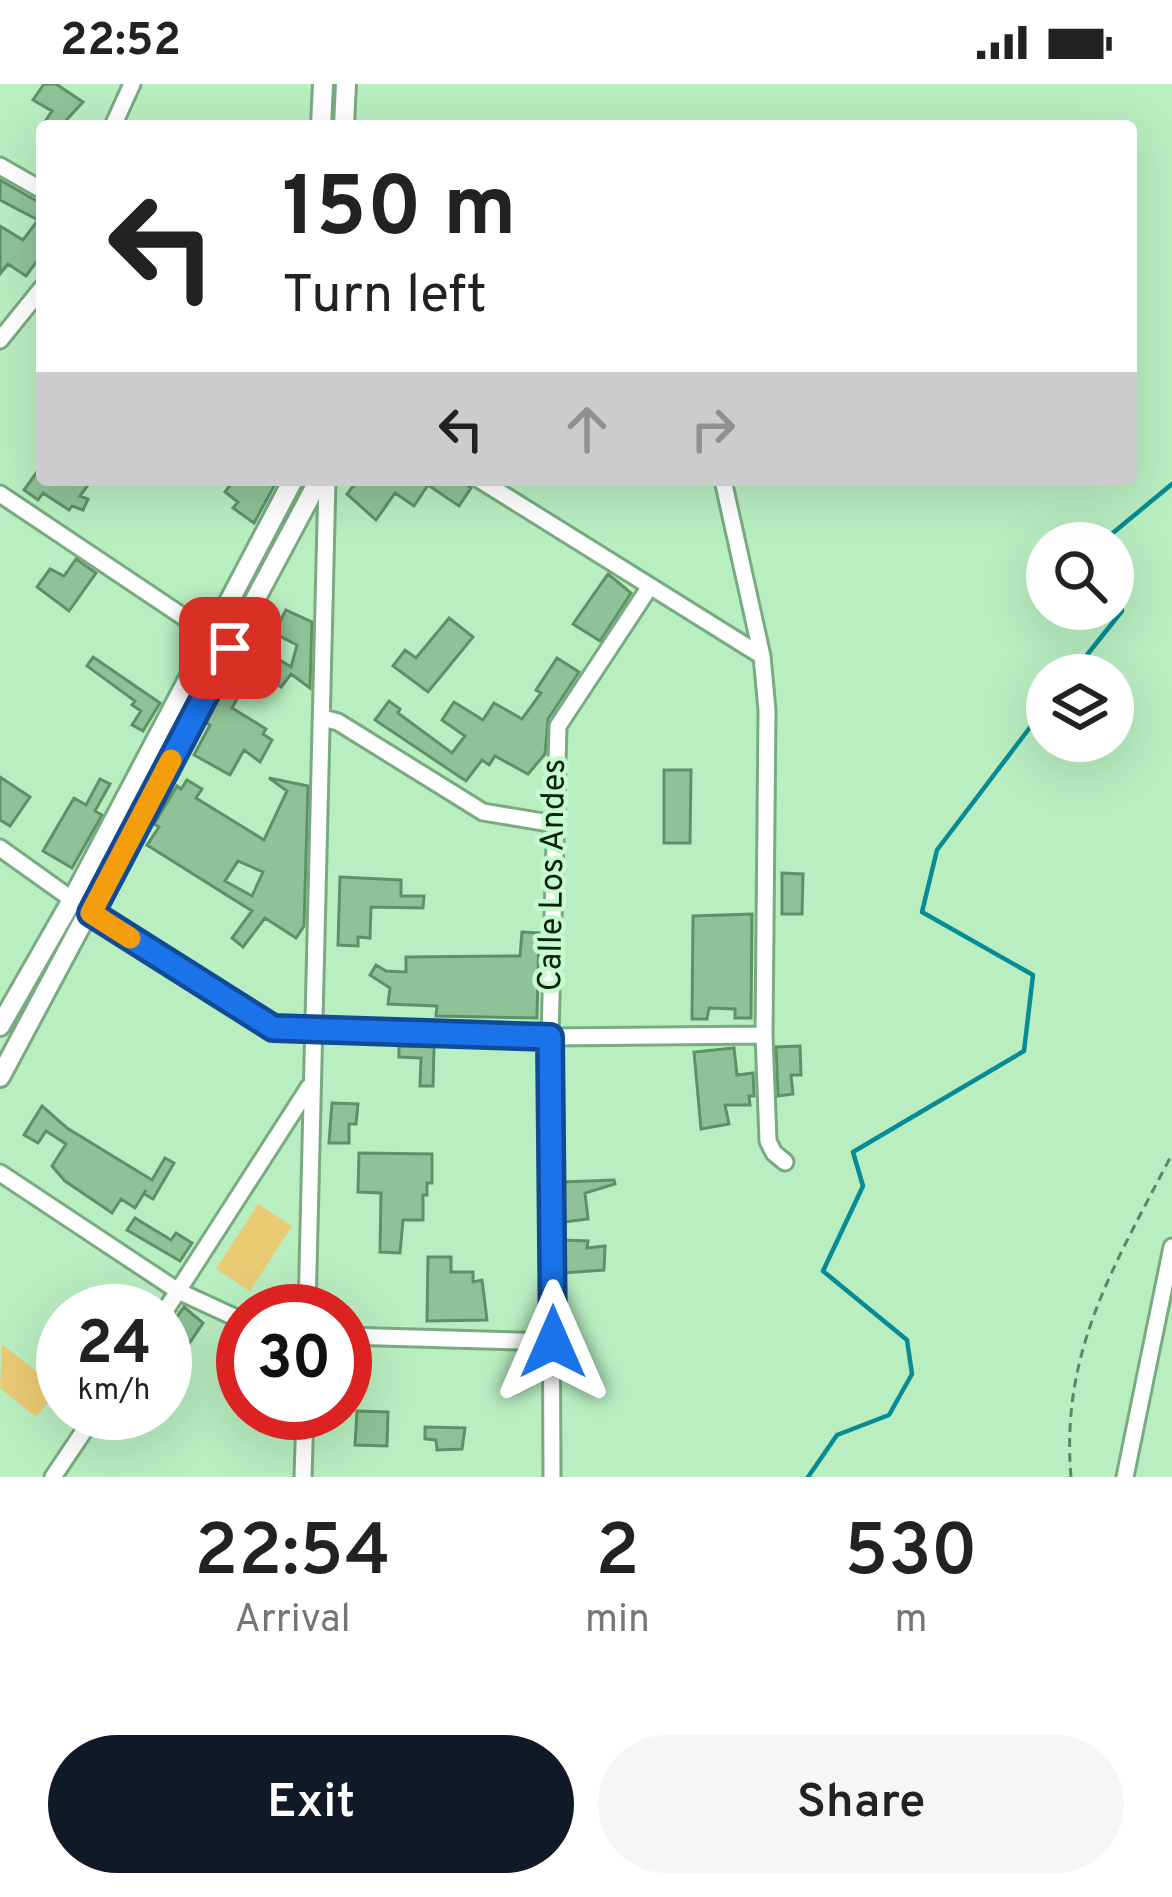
<!DOCTYPE html>
<style>
:root{--surface:#fff;--page:#f6f6f6;--text:#222;--muted:#767676;--accent:#111827}
body{margin:0;font-family:Overpass,sans-serif;background:var(--page);color:var(--text);height:100vh;display:flex;flex-direction:column;font-size:45px;white-space:nowrap}
*{box-sizing:border-box;margin:0}
p{font-size:39px;color:var(--muted)}
.icon{flex:none;width:66px;height:66px;fill:none;stroke:currentColor;stroke-width:2;stroke-linecap:round;stroke-linejoin:round}
.map{position:relative;height:1393px;overflow:hidden}
.drawer{display:flex;flex-direction:column;background:var(--surface);flex:1}
.drawer>*{flex:none}
.hud{position:absolute;left:36px;top:36px;width:1101px;height:366px;border-radius:12px;box-shadow:0 12px 48px #0002;background:#fff;color:var(--text);overflow:hidden}
.fabs{position:absolute;left:1026px;top:438px;display:grid;gap:24px}
.fabs a{display:grid;place-items:center;width:108px;height:108px;border-radius:50%;background:var(--surface);box-shadow:0 12px 48px #0002;font-size:60px}
.speed{position:absolute;left:36px;top:1200px;display:flex;gap:24px;font-size:60px;font-weight:700;text-align:center}
.speed>*{display:grid;place-content:center;width:156px;height:156px;border-radius:50%;background:var(--surface);box-shadow:0 12px 48px #0002;line-height:1}
.speed small{font-size:30px;font-weight:400}
.speed .limit{border:18px solid #d22;background:#fff;color:#111}
.pin{position:absolute;display:grid;place-items:center;width:102px;height:102px;color:#fff;margin:-51px;border-radius:24px;box-shadow:0 6px 18px #0006}
.me{position:absolute;width:132px;margin:-66px;rotate:0deg;stroke-linejoin:round;filter:drop-shadow(0 0 9px #0008)}
.turn{display:flex;align-items:center;gap:42px;height:252px;padding:0 48px;font-size:54px}
.turn .icon{width:156px;height:156px;stroke-width:2.5}
.turn b{display:block;font-size:84px;line-height:102px}
.lanes{display:flex;align-items:center;height:114px;padding:0 48px;background:#0003;justify-content:center;gap:60px;direction:ltr}
.lanes .off{opacity:.35}
.eta{display:flex;justify-content:space-evenly;align-items:center;height:204px;text-align:center}
.eta b{font-size:72px;font-weight:600;line-height:84px}
.action{display:flex;gap:24px;margin-top:auto;padding:24px 48px}
.action a{flex:1;height:138px;border-radius:72px;background:var(--accent);color:#fff;font-size:48px;font-weight:600;line-height:138px;text-align:center}
.action a+a{background:var(--page);color:var(--text)}
.status{display:flex;justify-content:space-between;align-items:center;height:84px;padding:0 60px;background:var(--surface);direction:ltr}
.status svg{height:33px;fill:currentColor}
.map>svg:first-child{display:block}
.green{fill:#eaca73}
.lines{fill:none;stroke-linecap:round;stroke-linejoin:round}
.stream{stroke:#078c96;stroke-width:4.5}
.building{fill:#8fc297;stroke:#5f9168;stroke-width:3;fill-rule:evenodd}
.minor-casing{stroke:#78ab81;stroke-width:21}
.tertiary-casing{stroke:#78ab81;stroke-width:24}
.path{stroke:#608566;stroke-width:3;stroke-dasharray:9 6;stroke-linecap:butt}
.minor{stroke:#fff;stroke-width:15}
.tertiary{stroke:#fff;stroke-width:18}
.route-casing{stroke:#114b97;stroke-width:30}
.route{stroke:#1a73e8;stroke-width:21}
.slow{stroke:#f59e0b;stroke-width:21}
.labels{text-anchor:middle;dominant-baseline:central;stroke-width:9;stroke-linejoin:round;paint-order:stroke}
.street-label{font-size:33px;fill:#0d2111;stroke:#c6fbce}
</style>
<div class="status"><b>22:52</b><svg viewBox="0 0 49 12"><path d="M0 12V9h3v3zM5 12V6h3v6zM10 12V3h3v9zM15 12V0h3v12zM26 1h20v11H26zM47 4h2v5h-2z"/></svg></div>
<div class="map">
<svg width="1172" height="1393" viewBox="0 0 1172 1393">
<rect width="100%" height="100%" fill="#b9eec1"/>
<path class="green" d="M 258,1120 L 292,1142 L 250,1207 L 216,1185 Z
M 2,1260 L 58,1305 L 36,1333 L 0,1304 Z"/>
<g class="lines">
<path class="stream" d="M 1109,459 L 1108,453 L 1172,400
M 1071,591 L 1122,527 L 1113,479
M 808,1393 L 837,1351 L 889,1331 L 912,1290 L 907,1256 L 823,1187 L 863,1102 L 853,1068 L 1024,967 L 1033,891 L 922,828 L 937,766 L 1047,621"/>
</g>
<path class="building" d="M 44,0 L 56,0 L 83,18 L 61,42 L 42,42 L 52,27 L 33,16 Z
M 0,96 L 42,120 L 42,170 L 26,192 L 8,180 L 0,190 L 0,142 L 23,156 L 38,136 L 0,116 Z
M 42,381 L 42,396 L 81,396 L 88,401 L 80,412 L 88,415 L 83,426 L 72,422 L 69,426 L 43,409 L 38,416 L 24,406 Z
M 234,396 L 265,396 L 274,402 L 254,439 L 233,424 L 238,418 L 225,408 Z
M 358,396 L 461,396 L 471,404 L 459,422 L 428,401 L 414,422 L 395,409 L 376,436 L 347,410 Z
M 76,475 L 96,489 L 69,527 L 37,503 L 50,485 L 64,492 Z
M 608,490 L 631,509 L 600,557 L 573,540 Z
M 286,526 L 312,538 L 310,604 L 291,590 L 281,603 L 272,597 L 267,605 L 260,601 L 254,610 L 243,604 L 232,624 L 266,645 L 263,650 L 272,656 L 260,678 L 244,666 L 230,691 L 194,671 L 210,641 L 205,638 L 245,571 L 261,582 L 269,569 L 291,583 L 297,561 L 274,549 Z
M 449,534 L 473,553 L 428,608 L 393,582 L 405,566 L 416,574 Z
M 93,573 L 160,619 L 143,647 L 132,641 L 141,627 L 132,621 L 135,617 L 87,582 Z
M 557,574 L 579,588 L 548,635 L 545,670 L 528,690 L 495,672 L 489,681 L 482,676 L 466,697 L 375,636 L 389,617 L 400,625 L 398,629 L 452,669 L 465,652 L 442,636 L 454,618 L 483,636 L 494,619 L 522,635 L 541,609 L 536,606 Z
M 664,686 L 691,686 L 690,759 L 664,759 Z
M 0,693 L 30,713 L 10,742 L 0,736 Z
M 269,694 L 308,702 L 304,842 L 296,854 L 265,834 L 243,863 L 232,854 L 252,827 L 147,761 L 159,743 L 154,740 L 177,702 L 181,705 L 187,696 L 202,705 L 196,714 L 264,756 L 287,707 ZM 238,777 L 263,788 L 252,812 L 225,797 Z
M 100,695 L 110,700 L 95,727 L 102,731 L 72,784 L 43,767 L 74,714 L 86,721 Z
M 782,789 L 803,790 L 802,830 L 782,830 Z
M 340,793 L 401,796 L 401,812 L 424,812 L 423,824 L 371,823 L 370,854 L 358,853 L 358,862 L 338,861 Z
M 752,830 L 751,934 L 735,934 L 735,925 L 709,924 L 707,935 L 692,935 L 693,832 Z
M 522,848 L 539,849 L 537,934 L 436,932 L 437,922 L 388,920 L 390,904 L 370,891 L 376,881 L 386,887 L 406,888 L 406,873 L 520,872 Z
M 399,962 L 434,963 L 433,1002 L 420,1002 L 421,974 L 399,973 Z
M 800,962 L 801,991 L 791,991 L 793,1010 L 778,1012 L 776,963 Z
M 734,964 L 737,991 L 753,989 L 754,1012 L 749,1012 L 750,1021 L 725,1021 L 729,1040 L 701,1045 L 694,968 Z
M 332,1019 L 358,1020 L 356,1040 L 349,1040 L 349,1059 L 329,1059 Z
M 42,1022 L 67,1044 L 152,1096 L 165,1074 L 174,1079 L 153,1115 L 144,1110 L 146,1106 L 135,1124 L 121,1115 L 112,1129 L 65,1097 L 52,1082 L 66,1060 L 46,1047 L 38,1059 L 24,1051 Z
M 359,1069 L 432,1070 L 432,1099 L 427,1099 L 427,1111 L 423,1111 L 423,1136 L 403,1136 L 400,1169 L 380,1168 L 381,1109 L 358,1108 Z
M 614,1096 L 615,1100 L 585,1109 L 588,1135 L 564,1138 L 563,1098 Z
M 135,1134 L 171,1156 L 176,1149 L 192,1159 L 180,1177 L 127,1146 Z
M 563,1156 L 588,1157 L 587,1164 L 605,1162 L 604,1186 L 563,1189 Z
M 428,1173 L 451,1173 L 451,1188 L 473,1188 L 473,1198 L 482,1196 L 487,1236 L 427,1237 Z
M 184,1223 L 203,1239 L 165,1295 L 165,1249 Z
M 357,1327 L 388,1328 L 387,1362 L 355,1361 Z
M 425,1343 L 465,1344 L 462,1365 L 437,1366 L 436,1356 L 425,1355 Z"/>
<g class="lines">
<g class="minor-casing">
<path id="minor" d="M 113,42 L 132,0
M 0,82 L 42,106
M 0,256 L 42,204
M 480,396 L 762,572
M 723,396 L 762,572 L 767,626 L 764,951 L 768,1057 L 774,1069 L 785,1078
M 0,410 L 230,564
M 323,634 L 338,638 L 483,728 L 555,740
M 0,764 L 91,829 L 273,944 L 550,953 L 764,951
M 0,1089 L 178,1207 L 243,1237
M 165,1227 L 309,1003
M 307,1227 L 327,396
M 345,1252 L 553,1258
M 53,1393 L 96,1329
M 303,1393 L 305,1329
M 552,1393 L 550,953 L 558,642 L 649,504
M 1125,1393 L 1172,1163"/>
</g>
<g class="tertiary-casing">
<path id="tertiary" d="M 321,42 L 323,0
M 344,42 L 346,0
M 0,942 L 72,816 L 293,396
M 0,993 L 319,396"/>
</g>
<path class="path" d="M 1071,1393 C 1060,1266 1116,1179 1172,1070"/>
<use href="#minor" class="minor"/>
<use href="#tertiary" class="tertiary"/>
</g>
<g class="lines">
<g class="route-casing">
<path id="route" d="M 230,564 L 91,829 L 273,944 L 550,953 L 553,1258"/>
</g>
<use href="#route" class="route"/>
<path class="slow" d="M 130,854 L 91,829 L 171,676"/>
</g>
<g class="labels">
<g class="street-label">
<text transform="translate(554 791) rotate(-89)">Calle Los Andes</text>
</g>
</g>
</svg>
<div class="fabs">
<a><svg class="icon" aria-label="search" viewBox="0 0 24 24"><circle cx="10" cy="10" r="6"/><path d="M15 15l6 6"/></svg></a>
<a><svg class="icon" aria-label="layers" viewBox="0 0 24 24"><path d="M12 4l9 5-9 5-9-5zM3 14l9 5 9-5"/></svg></a>
</div>
<div class="speed"><div>24<small>km/h</small></div><div class="limit">30</div></div>
<div class="pin" style="left:230px;top:564px;background:#d93025"><svg class="icon" aria-label="arrive" viewBox="0 0 24 24"><path d="M6 21V4h12l-3 4 3 4H6"/></svg></div>
<svg class="me" style="left:553px;top:1258px" viewBox="-20 -20 40 40"><path d="M0-17L14 15 0 8-14 15z" fill="#1a73e8" stroke="#fff" stroke-width="4"/></svg>
<div class="hud">
<div class="turn"><svg class="icon" aria-label="left" viewBox="0 0 24 24"><path d="M17 20v-9H6M10 6l-5 5 5 5"/></svg><div><b>150 m</b>Turn left</div></div>
<div class="lanes"><svg class="icon" aria-label="left" viewBox="0 0 24 24"><path d="M17 20v-9H6M10 6l-5 5 5 5"/></svg><svg class="icon off" aria-label="ahead" viewBox="0 0 24 24"><path d="M12 20V5M6 11l6-6 6 6"/></svg><svg class="icon off" aria-label="right" viewBox="0 0 24 24"><path d="M7 20v-9h11M14 6l5 5-5 5"/></svg></div>
</div>
</div>
<section class="drawer">
<div class="eta">
<div><b>22:54</b><p>Arrival</p></div>
<div><b>2</b><p>min</p></div>
<div><b>530</b><p>m</p></div>
</div>
<div class="action"><a>Exit</a><a>Share</a></div>
</section>
